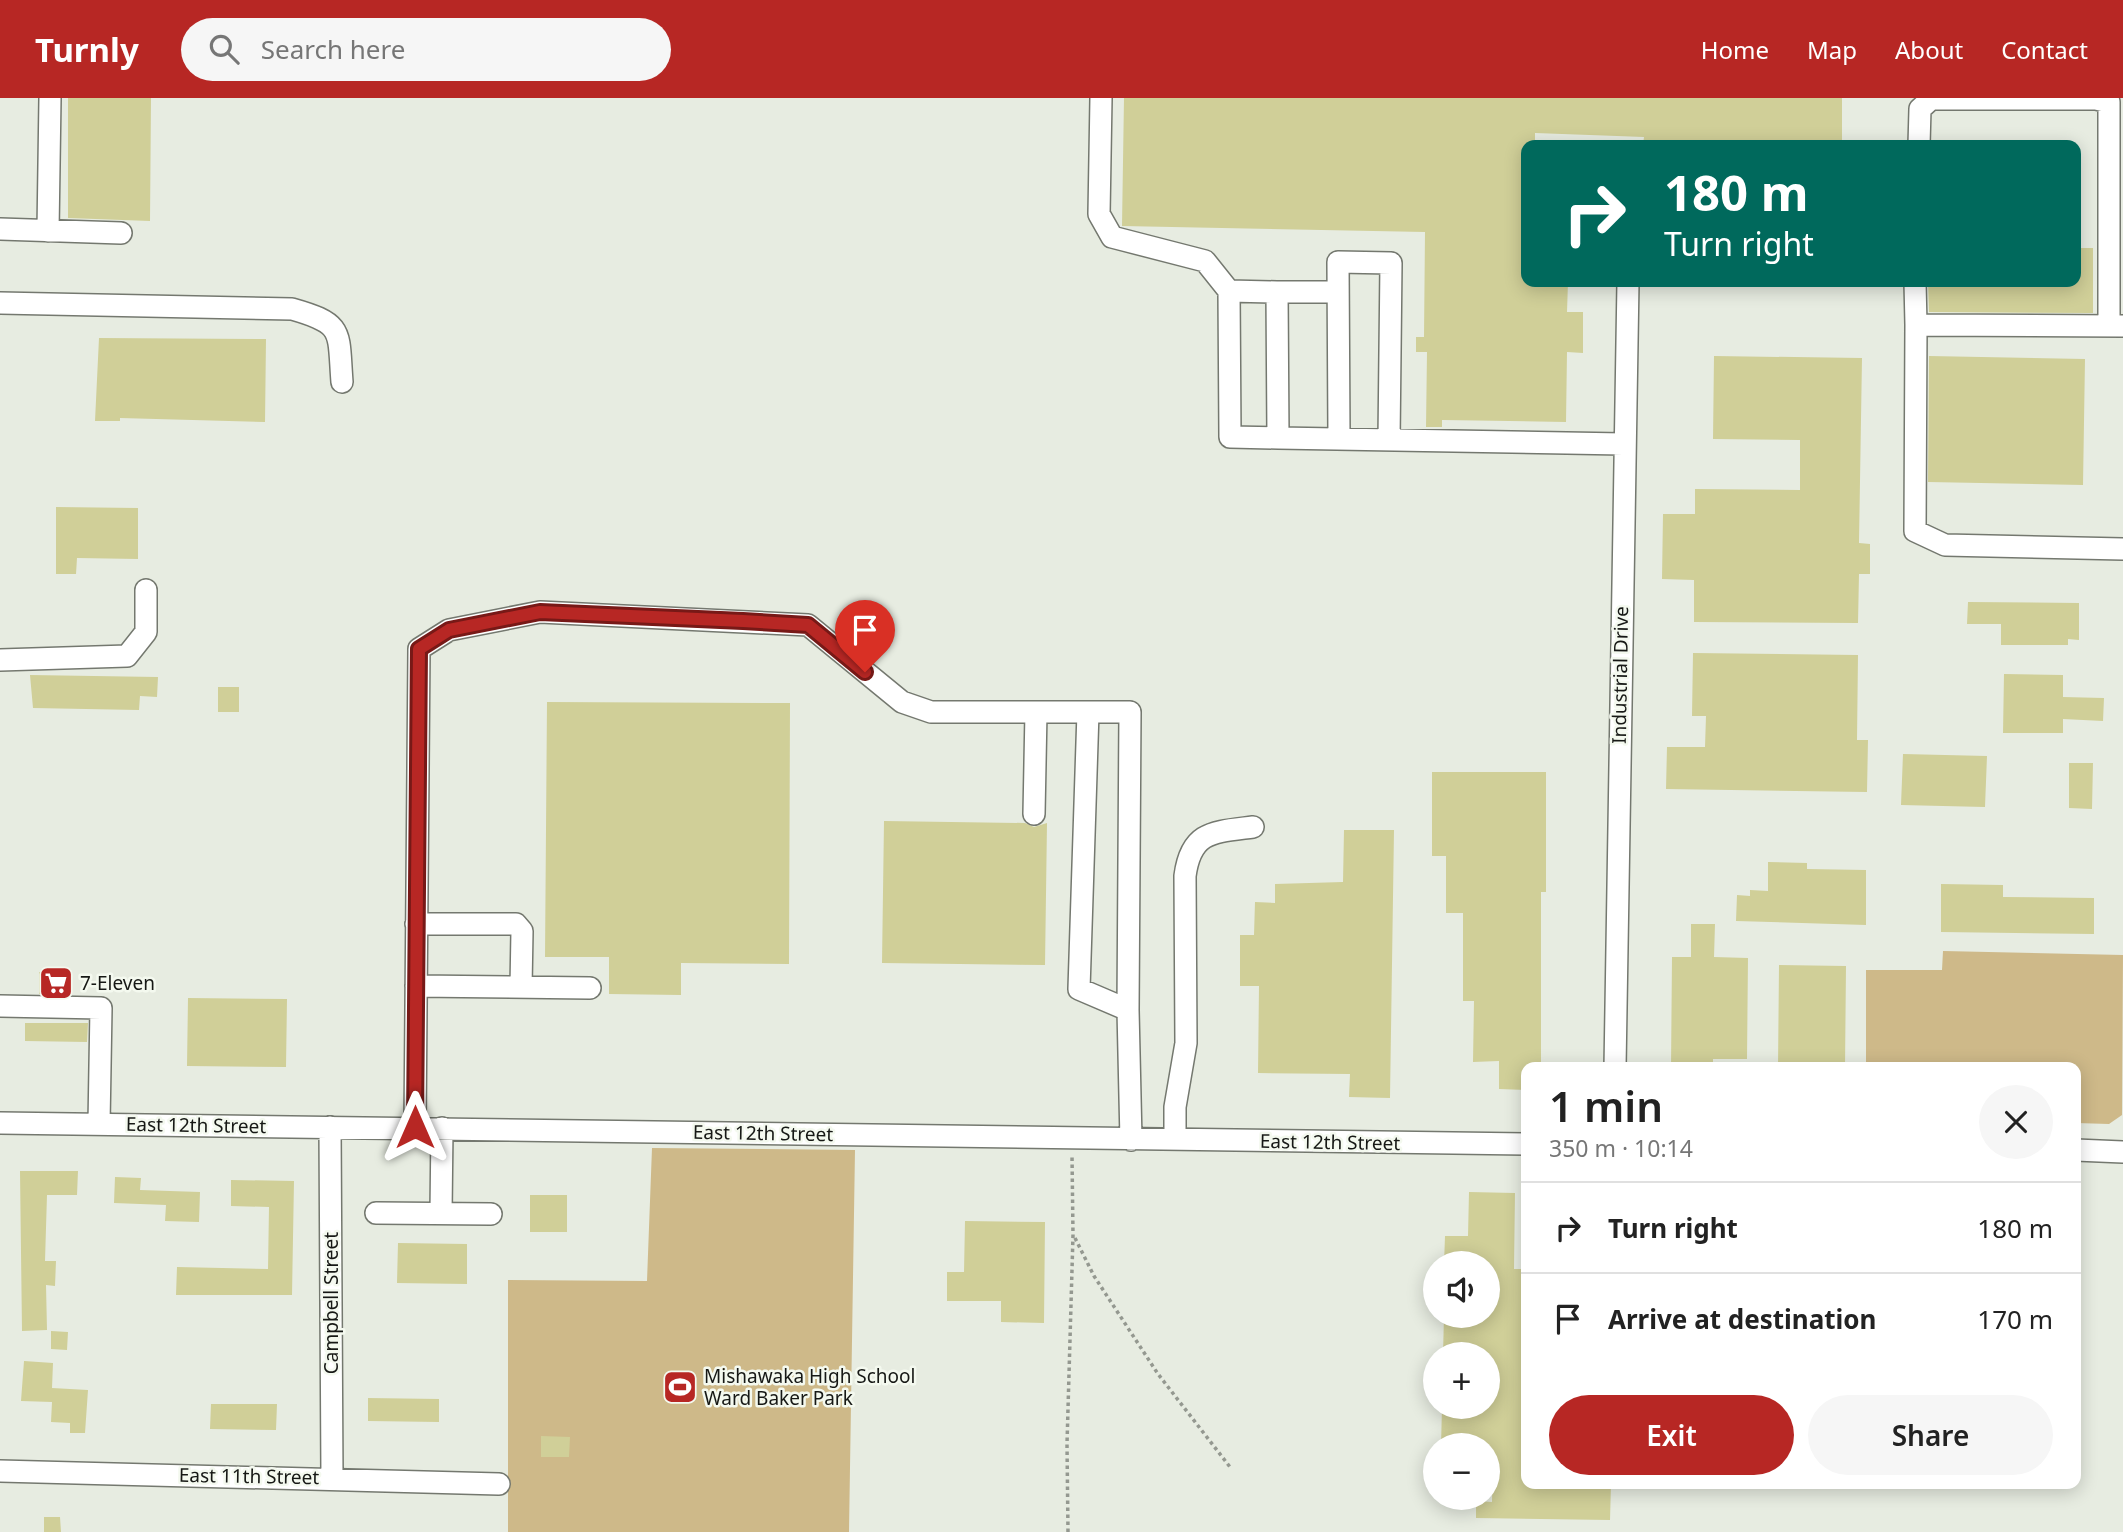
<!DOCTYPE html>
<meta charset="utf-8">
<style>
:root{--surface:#fff;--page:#f6f6f6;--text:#222;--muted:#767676;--line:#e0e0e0;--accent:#b72724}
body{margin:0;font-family:"Noto Sans",sans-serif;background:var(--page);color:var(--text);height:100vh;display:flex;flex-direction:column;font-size:26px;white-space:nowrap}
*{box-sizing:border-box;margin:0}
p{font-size:23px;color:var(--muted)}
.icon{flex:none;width:38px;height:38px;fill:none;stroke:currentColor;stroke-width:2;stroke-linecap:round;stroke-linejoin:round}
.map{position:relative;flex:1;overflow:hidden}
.side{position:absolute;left:1521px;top:964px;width:560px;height:427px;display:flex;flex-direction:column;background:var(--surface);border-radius:14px;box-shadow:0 4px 18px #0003}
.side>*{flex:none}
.guide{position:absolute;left:1521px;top:42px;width:560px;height:147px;border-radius:14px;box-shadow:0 4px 18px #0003;background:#00695c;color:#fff;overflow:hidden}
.tools{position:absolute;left:1423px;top:1153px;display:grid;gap:14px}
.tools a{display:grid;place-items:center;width:77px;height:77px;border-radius:50%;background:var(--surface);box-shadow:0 4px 18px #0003;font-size:35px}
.pin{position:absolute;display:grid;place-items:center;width:60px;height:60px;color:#fff;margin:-72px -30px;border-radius:50% 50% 50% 0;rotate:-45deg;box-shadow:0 0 7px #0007}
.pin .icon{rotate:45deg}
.me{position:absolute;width:77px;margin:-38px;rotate:0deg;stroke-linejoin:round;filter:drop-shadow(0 0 5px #0008)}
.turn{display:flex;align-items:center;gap:24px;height:147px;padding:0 28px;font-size:32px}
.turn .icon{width:91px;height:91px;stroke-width:2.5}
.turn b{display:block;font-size:49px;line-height:60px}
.round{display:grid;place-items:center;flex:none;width:74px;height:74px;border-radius:37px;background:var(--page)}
.overview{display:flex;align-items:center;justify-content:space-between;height:119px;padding:0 28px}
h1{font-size:42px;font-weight:600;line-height:52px}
.cta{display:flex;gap:14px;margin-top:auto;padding:14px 28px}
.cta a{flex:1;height:80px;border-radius:42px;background:var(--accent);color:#fff;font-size:28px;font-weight:600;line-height:80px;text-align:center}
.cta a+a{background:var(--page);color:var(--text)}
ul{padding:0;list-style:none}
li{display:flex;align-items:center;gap:21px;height:91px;padding:0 28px;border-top:2px solid var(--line)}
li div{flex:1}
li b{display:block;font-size:26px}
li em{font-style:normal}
header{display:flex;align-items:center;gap:42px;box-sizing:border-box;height:98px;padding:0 35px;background:var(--accent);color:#fff}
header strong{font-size:33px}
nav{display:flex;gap:38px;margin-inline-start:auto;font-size:24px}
.search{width:490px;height:63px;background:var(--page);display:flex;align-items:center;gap:18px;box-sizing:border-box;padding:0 24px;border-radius:38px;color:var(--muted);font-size:26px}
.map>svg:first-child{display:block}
.green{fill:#ceb989}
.building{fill:#d0cf98}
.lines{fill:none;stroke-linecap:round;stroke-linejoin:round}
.minor-casing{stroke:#74786f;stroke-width:24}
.path{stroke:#949890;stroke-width:3.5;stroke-dasharray:3.5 3.5;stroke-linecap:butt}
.minor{stroke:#fff;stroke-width:21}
.route-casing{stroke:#771917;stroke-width:18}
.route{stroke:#b72724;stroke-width:12}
.labels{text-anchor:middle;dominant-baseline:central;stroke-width:5;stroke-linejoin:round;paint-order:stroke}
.street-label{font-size:19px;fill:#161815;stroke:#f4f9ef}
.poi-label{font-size:19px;fill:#161815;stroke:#f4f9ef;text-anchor:start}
</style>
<header>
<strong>Turnly</strong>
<div class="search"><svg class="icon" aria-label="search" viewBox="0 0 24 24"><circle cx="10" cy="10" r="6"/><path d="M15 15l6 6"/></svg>Search here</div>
<nav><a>Home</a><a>Map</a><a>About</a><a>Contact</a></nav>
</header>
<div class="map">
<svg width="2123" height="1434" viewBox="0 0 2123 1434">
<rect width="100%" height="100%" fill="#e7ece1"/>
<path class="green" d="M 1943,853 L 2123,857 L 2122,1017 L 2109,1026 L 2076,1025 L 2076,970 L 1866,969 L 1866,872 L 1942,872 Z
M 652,1050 L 855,1052 L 849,1434 L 508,1434 L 508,1182 L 647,1183 Z"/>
<path class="building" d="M 68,0 L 151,0 L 150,123 L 68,120 Z
M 1124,0 L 1842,0 L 1842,47 L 1643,47 L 1644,39 L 1535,35 L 1535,47 L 1526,47 L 1526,184 L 1568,184 L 1567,214 L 1583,214 L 1583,255 L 1567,254 L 1566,324 L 1442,322 L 1442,329 L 1426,329 L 1427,254 L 1416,254 L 1416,239 L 1424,239 L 1425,134 L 1122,128 Z
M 2076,150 L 2093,150 L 2093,215 L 1929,214 L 1928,184 L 2076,184 Z
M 99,240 L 266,241 L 265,324 L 120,320 L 120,323 L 95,323 Z
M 1714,258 L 1862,260 L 1859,445 L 1870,446 L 1870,476 L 1859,476 L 1858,525 L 1694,524 L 1694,482 L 1662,481 L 1663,416 L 1695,416 L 1695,391 L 1800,392 L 1800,342 L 1713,341 Z
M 1929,258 L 2085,261 L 2083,387 L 1928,384 Z
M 56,409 L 138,410 L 138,461 L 77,460 L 76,476 L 56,476 Z
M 1968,504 L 2079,505 L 2079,542 L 2068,541 L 2068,547 L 2001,547 L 2001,526 L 1967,526 Z
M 1693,555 L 1858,557 L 1857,642 L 1868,642 L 1867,694 L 1666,691 L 1667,649 L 1705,649 L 1706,618 L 1692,618 Z
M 2004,576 L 2063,577 L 2063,599 L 2104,600 L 2103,623 L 2063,621 L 2063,635 L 2003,635 Z
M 30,577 L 158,579 L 157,599 L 140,598 L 139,612 L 33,610 Z
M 218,589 L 239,589 L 239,614 L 218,614 Z
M 547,604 L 790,605 L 789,866 L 681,865 L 681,897 L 609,896 L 609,859 L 545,859 Z
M 1903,656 L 1987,658 L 1985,709 L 1901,707 Z
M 2069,665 L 2093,665 L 2092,711 L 2069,710 Z
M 1432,674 L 1546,674 L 1546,794 L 1541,794 L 1541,964 L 1539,970 L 1526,970 L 1526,992 L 1499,991 L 1499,963 L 1473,964 L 1474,903 L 1463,903 L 1463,815 L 1446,815 L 1446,758 L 1432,758 Z
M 884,723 L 1025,725 L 1034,729 L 1047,725 L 1045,867 L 882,865 Z
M 1344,732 L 1394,732 L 1390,1000 L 1349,999 L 1350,976 L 1258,975 L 1259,888 L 1240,888 L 1240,837 L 1254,837 L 1255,804 L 1275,805 L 1275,786 L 1343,784 Z
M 1768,764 L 1807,765 L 1807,771 L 1866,772 L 1866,827 L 1736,823 L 1737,797 L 1750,798 L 1750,792 L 1768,793 Z
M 1941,786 L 2003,787 L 2003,799 L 2094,800 L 2094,836 L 1941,834 Z
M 1691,826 L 1715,826 L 1714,859 L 1748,860 L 1747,961 L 1713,961 L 1713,970 L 1671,970 L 1672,859 L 1691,859 Z
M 1779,867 L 1846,868 L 1845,970 L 1778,970 Z
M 39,874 L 72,875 L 72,896 L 39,896 Z
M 188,900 L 287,901 L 286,969 L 187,968 Z
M 25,925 L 88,925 L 87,944 L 25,943 Z
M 20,1073 L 78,1073 L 77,1097 L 47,1097 L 45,1163 L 56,1163 L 55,1188 L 46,1187 L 47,1232 L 22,1233 Z
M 115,1079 L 141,1080 L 140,1092 L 200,1094 L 199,1124 L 165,1123 L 166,1107 L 114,1105 Z
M 231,1082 L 294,1083 L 292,1197 L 176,1197 L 177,1169 L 268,1171 L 269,1109 L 231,1108 Z
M 1469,1094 L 1515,1095 L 1514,1171 L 1526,1171 L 1526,1386 L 1611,1386 L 1610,1422 L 1476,1420 L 1476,1403 L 1492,1404 L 1493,1354 L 1488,1353 L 1488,1348 L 1441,1348 L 1442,1309 L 1488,1309 L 1488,1256 L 1443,1256 L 1444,1218 L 1488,1218 L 1488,1166 L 1444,1166 L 1445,1138 L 1468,1138 Z
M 530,1097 L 567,1097 L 567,1134 L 530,1134 Z
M 965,1123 L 1045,1124 L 1044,1225 L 1001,1224 L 1001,1203 L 947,1203 L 947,1174 L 964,1174 Z
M 398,1145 L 467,1146 L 467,1186 L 397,1185 Z
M 51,1233 L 68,1234 L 67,1252 L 51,1251 Z
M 24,1263 L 53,1265 L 52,1290 L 88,1292 L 85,1335 L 70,1335 L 70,1325 L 51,1324 L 52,1304 L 21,1303 Z
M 368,1300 L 439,1301 L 439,1324 L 368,1323 Z
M 211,1306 L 277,1306 L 276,1332 L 210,1331 Z
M 541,1338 L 570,1339 L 569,1359 L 541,1359 Z
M 44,1419 L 60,1419 L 61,1434 L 44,1434 Z"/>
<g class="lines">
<g class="minor-casing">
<path id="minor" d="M 1101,0 L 1099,116 L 1112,139 L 1205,163 L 1229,193 L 1277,194
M 1919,47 L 1920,11 L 1931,1 L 2096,1 L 2109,4 L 2109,228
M 0,131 L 121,135
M 48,133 L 50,0
M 1915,184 L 1916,227 L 2122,228
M 1229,193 L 1230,339 L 1278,340
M 1338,194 L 1277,194 L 1278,340 L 1623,346
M 0,205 L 292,211 C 345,226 338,233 342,284
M 1916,227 L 1915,433 L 1945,447 L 2123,451
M 1339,340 L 1338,164 L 1391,165 L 1389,342
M 0,562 L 127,558 L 146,534 L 146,492
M 1088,614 L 1079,891 L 1128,912 L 1131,1042
M 1034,716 L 1036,614
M 416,826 L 516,826 L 522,833 L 521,889
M 416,888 L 590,890
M 0,908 L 101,910 L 99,1026
M 1615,970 L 1628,184
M 0,1025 L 1526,1046
M 330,1029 L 332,1380
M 415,1029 L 419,551 L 449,532 L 540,514 L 808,527 L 902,604 L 931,614 L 1130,614 L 1128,912
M 1175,1041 L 1175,1009 L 1186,945 L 1185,778 C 1191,733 1213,734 1253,729
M 2076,1052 L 2123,1054
M 376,1115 L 491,1116
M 441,1115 L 442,1030
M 0,1373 L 499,1386"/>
</g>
<path class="path" d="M 1075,1140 L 1094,1178 L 1158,1276 L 1230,1369
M 1068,1434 L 1067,1346 L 1073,1137 L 1072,1057"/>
<use href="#minor" class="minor"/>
</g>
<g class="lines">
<g class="route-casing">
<path id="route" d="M 415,1029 L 419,551 L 449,532 L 540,514 L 743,523 L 808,527 L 865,574"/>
</g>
<use href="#route" class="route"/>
</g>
<defs>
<g id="supermarket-square" transform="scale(1.75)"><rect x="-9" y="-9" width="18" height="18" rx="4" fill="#b72724" stroke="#f4f9ef"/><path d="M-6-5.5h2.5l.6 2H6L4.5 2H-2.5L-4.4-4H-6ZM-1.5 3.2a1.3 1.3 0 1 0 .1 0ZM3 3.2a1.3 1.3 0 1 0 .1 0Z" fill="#fff"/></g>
<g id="stadium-square" transform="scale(1.75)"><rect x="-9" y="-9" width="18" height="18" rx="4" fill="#b72724" stroke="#f4f9ef"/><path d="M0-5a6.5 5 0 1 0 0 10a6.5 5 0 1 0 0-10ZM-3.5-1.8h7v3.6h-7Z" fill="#fff"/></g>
</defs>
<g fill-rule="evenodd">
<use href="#supermarket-square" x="56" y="885"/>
<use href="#stadium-square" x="680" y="1289"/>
</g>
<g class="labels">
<g class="street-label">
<text transform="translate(1620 577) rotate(-89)">Industrial Drive</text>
<text transform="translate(196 1027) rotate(1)">East 12th Street</text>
<text transform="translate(763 1035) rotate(1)">East 12th Street</text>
<text transform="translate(1330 1044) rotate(1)">East 12th Street</text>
<text transform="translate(331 1205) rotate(-90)">Campbell Street</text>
<text transform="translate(249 1378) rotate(1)">East 11th Street</text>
</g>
<g class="poi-label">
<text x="80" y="885">7-Eleven</text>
<text x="704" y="1278">Mishawaka High School<tspan x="704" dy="22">Ward Baker Park</tspan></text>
</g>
</g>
</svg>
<div class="tools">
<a><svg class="icon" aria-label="sound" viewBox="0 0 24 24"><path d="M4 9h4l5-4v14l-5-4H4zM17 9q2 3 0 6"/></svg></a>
<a>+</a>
<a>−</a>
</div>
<div class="pin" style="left:865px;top:574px;background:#d93025"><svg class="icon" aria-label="arrive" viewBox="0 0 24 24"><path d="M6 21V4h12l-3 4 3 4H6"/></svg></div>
<svg class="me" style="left:415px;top:1029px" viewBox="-20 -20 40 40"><path d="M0-17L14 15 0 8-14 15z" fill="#b72724" stroke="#fff" stroke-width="4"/></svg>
<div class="guide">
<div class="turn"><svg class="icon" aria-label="right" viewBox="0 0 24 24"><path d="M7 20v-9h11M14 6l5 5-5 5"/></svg><div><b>180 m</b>Turn right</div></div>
</div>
<section class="side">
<div class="overview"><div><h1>1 min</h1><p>350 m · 10:14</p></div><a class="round"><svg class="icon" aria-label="close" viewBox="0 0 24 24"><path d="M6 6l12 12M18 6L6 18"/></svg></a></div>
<ul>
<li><svg class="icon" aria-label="right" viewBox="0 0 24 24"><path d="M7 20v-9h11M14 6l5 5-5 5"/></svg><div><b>Turn right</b></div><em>180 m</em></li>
<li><svg class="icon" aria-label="arrive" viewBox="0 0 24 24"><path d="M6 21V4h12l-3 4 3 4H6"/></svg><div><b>Arrive at destination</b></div><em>170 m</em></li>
</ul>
<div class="cta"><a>Exit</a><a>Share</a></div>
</section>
</div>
